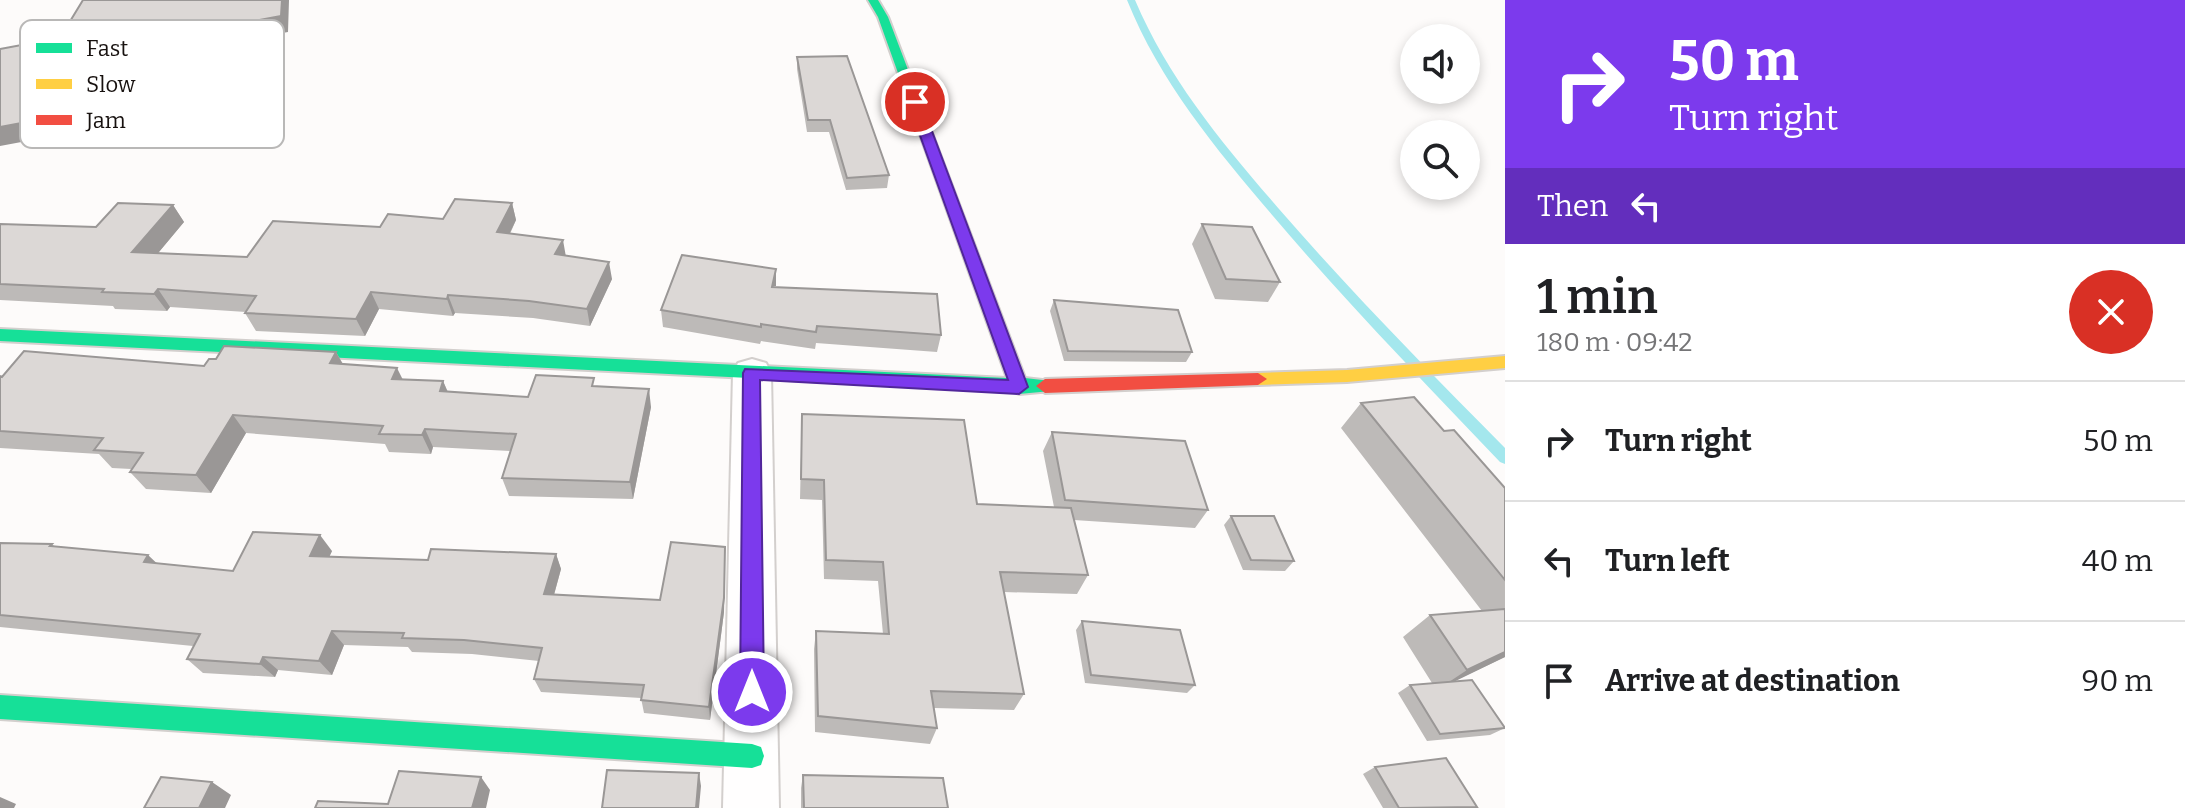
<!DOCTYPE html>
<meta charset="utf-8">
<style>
:root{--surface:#fff;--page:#f6f6f6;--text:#202124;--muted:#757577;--line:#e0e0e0}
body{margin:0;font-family:Bitter,serif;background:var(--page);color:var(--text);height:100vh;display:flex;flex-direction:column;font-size:30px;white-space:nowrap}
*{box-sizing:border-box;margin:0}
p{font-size:26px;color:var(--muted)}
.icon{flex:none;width:44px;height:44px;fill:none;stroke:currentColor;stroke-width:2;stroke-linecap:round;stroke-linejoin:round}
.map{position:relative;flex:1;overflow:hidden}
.panel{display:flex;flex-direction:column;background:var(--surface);width:680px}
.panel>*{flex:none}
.top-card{background:#7c3aed;color:#fff;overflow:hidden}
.controls{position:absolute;left:1400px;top:24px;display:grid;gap:16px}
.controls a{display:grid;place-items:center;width:80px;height:80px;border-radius:50%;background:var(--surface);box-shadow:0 4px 12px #0003;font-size:40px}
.pin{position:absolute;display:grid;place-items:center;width:68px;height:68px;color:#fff;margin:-34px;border:4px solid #fff;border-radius:50%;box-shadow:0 2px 8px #0007}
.me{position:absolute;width:88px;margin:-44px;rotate:0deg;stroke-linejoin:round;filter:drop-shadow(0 0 6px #0008)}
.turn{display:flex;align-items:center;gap:28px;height:168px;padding:0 32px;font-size:36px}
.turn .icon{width:104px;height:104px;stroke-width:2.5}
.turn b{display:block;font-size:56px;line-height:68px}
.then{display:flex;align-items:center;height:76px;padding:0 32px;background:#0003;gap:16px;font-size:30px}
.round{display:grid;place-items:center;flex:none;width:84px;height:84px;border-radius:42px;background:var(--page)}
.summary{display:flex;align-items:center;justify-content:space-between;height:136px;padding:0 32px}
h1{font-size:48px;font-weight:600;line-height:60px}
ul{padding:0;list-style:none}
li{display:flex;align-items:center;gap:24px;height:120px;padding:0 32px;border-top:2px solid var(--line)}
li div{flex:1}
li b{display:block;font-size:30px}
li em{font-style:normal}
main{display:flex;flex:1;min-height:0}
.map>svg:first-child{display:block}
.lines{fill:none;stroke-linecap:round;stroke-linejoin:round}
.stream{fill:#a4e7ed;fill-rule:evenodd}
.street-casing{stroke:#d3cfcd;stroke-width:4}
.fast-casing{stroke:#d3cfcd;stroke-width:4}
.slow-casing{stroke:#d3cfcd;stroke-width:4}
.jam-casing{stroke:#d3cfcd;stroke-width:4}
.street{fill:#fffefe;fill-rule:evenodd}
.fast{fill:#16e098;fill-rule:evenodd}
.slow{fill:#ffcf43;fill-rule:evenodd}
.jam{fill:#f24e42;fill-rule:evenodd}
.wall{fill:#bdbab8}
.shaded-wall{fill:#9a9796}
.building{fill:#dcd8d6;stroke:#9a9796;stroke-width:2}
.route{fill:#7c3aed;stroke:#51269a;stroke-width:2}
.key{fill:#fff;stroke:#b9b8b7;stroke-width:2}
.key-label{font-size:22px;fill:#17110f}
</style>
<main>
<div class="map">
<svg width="1505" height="808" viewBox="0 0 1505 808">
<rect width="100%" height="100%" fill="#fdfbfa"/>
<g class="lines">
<path class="stream" d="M 1127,0 L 1135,0 C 1169,80 1223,144 1279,209 C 1351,292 1428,370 1505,448 L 1505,464 L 1500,462 C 1423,381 1345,301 1273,216 C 1216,149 1160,82 1127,0 Z"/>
<g class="street-casing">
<path id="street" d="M 752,359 L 766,363 L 771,373 L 779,808 L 723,808 L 733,373 L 738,363 Z"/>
</g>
<g class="fast-casing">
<path id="fast" d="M 868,0 L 878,0 L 888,17 L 1025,378 L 1051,381 L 1054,386 L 1051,391 L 1019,394 L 1012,391 L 0,341 L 0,329 L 1007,378 L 878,17 Z
M 0,695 L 752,744 L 761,747 L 764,756 L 761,765 L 752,768 L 0,719 Z"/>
</g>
<g class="slow-casing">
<path id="slow" d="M 1505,356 L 1505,368 L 1347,382 L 1258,385 L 1249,379 L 1258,373 L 1347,370 Z"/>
</g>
<g class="jam-casing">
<path id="jam" d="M 1258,373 L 1267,379 L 1258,385 L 1045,393 L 1036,386 L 1045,379 Z"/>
</g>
<use href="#street" class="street"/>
<use href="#fast" class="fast"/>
<use href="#slow" class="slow"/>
<use href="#jam" class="jam"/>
</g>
<path class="wall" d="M 797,57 L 889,175 L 887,188 L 846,190 L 829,132 L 807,132 L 797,69 Z
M 512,203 L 516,220 L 510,234 L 566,256 L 612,279 L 590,326 L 533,318 L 455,313 L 453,316 L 379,309 L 365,336 L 256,331 L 245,313 L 246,312 L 170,307 L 167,311 L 115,309 L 113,306 L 0,300 L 0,224 L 96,227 L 173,205 L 184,222 L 158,253 L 247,257 L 380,227 L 443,219 Z
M 1202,224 L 1280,282 L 1268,302 L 1215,299 L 1192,244 Z
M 776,287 L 941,335 L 937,352 L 816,343 L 815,349 L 761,341 L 760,344 L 663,327 L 661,310 Z
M 1054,300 L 1192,352 L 1186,362 L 1064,361 L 1050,311 Z
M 336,352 L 343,364 L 403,380 L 443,381 L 448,392 L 528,397 L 596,386 L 651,407 L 633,499 L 509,496 L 502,478 L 511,451 L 433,447 L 431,454 L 389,452 L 385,444 L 246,433 L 211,493 L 146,489 L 130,472 L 131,469 L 112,468 L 99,454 L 0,448 L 0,376 L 204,366 Z
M 1361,403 L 1444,431 L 1505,488 L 1505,657 L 1454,681 L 1505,728 L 1490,735 L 1427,741 L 1398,693 L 1410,685 L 1432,683 L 1403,637 L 1430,615 L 1482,611 L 1341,428 Z
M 802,414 L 977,504 L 1054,507 L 1043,451 L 1052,432 L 1208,510 L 1195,528 L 1074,520 L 1088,575 L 1077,594 L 1004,592 L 1024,694 L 1014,710 L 934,708 L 937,728 L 930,744 L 815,732 L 814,649 L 816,631 L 883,634 L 878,581 L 824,579 L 822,500 L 800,499 Z
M 1231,516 L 1294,561 L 1285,571 L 1243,570 L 1224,525 Z
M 0,543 L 52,544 L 55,547 L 157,563 L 233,571 L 332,551 L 329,557 L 428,560 L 556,554 L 561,569 L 554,595 L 660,600 L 725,547 L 724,612 L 710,720 L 644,713 L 641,698 L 541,692 L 534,679 L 539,661 L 472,654 L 412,652 L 408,647 L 344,645 L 332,675 L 278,670 L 275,677 L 203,673 L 187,659 L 193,646 L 0,627 Z
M 1082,621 L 1195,685 L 1187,693 L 1085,683 L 1076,630 Z
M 1375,767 L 1476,808 L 1383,808 L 1363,774 Z
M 803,775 L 948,808 L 801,808 L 801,788 Z"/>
<path class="shaded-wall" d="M 282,0 L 289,0 L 288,32 L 239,41 L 241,48 L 203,55 L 198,47 L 125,63 L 126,70 L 98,76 L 91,129 L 0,146 L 0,127 L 88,60 L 116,47 L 196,30 L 232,25 Z
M 512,203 L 516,220 L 502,249 L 497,232 Z
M 173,205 L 184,222 L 144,270 L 132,252 Z
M 563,240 L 566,257 L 555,254 Z
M 609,262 L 612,279 L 590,326 L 587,309 Z
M 776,269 L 776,286 L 772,287 Z
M 158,289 L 170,307 L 167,311 L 154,294 Z
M 371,292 L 379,309 L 365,336 L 356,319 Z
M 448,295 L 455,313 L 453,316 L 447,299 Z
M 336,352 L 346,370 L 330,363 Z
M 397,368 L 406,386 L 392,379 Z
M 443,381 L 451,400 L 440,391 Z
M 649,389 L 651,407 L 633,499 L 630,482 Z
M 233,415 L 246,433 L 211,493 L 196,475 Z
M 425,429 L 433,447 L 431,454 L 422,435 Z
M 320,535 L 332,551 L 322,572 L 310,556 Z
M 725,547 L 724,612 L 710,720 L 709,707 Z
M 556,554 L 561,569 L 550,609 L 544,594 Z
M 148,555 L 164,570 L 144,562 Z
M 332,631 L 344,645 L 332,675 L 319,661 Z
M 1505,652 L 1505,657 L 1437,690 L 1467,670 Z
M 263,657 L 278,670 L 275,677 L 260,664 Z
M 699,773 L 701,786 L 699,808 L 696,808 Z
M 481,777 L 490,790 L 486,808 L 472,808 Z
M 212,782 L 231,795 L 225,808 L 199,808 Z
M 0,797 L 16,804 L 14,808 L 0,808 Z"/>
<path class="building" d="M 83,0 L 282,0 L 281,16 L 232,25 L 233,32 L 194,39 L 196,30 L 116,47 L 116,54 L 88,60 L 80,112 L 0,127 L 0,49 L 70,36 L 69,23 Z
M 847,56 L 889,175 L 847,178 L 830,120 L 808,120 L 797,57 Z
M 455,199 L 512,203 L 497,232 L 563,240 L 555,254 L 609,262 L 587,309 L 529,301 L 448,295 L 447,299 L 371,292 L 356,319 L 245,313 L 256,296 L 158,289 L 154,294 L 102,292 L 104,289 L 0,284 L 0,224 L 96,227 L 118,203 L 173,205 L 132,252 L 247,257 L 273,221 L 380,227 L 388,214 L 443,219 Z
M 1202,224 L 1252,227 L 1280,282 L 1226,279 Z
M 682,255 L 776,269 L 772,287 L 937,294 L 941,335 L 817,326 L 816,332 L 761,324 L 761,327 L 661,310 Z
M 1054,300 L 1178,310 L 1192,352 L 1068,351 Z
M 224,346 L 336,352 L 330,363 L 397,368 L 392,379 L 443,381 L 440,391 L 528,397 L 536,375 L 594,378 L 592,386 L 649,389 L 630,482 L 502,478 L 516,434 L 425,429 L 422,435 L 379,434 L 383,426 L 233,415 L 196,475 L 130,472 L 143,453 L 94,450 L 103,438 L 0,431 L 0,376 L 2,377 L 24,351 L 204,366 L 209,359 L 216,359 Z
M 1414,397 L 1444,431 L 1454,430 L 1505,488 L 1505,580 L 1361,403 Z
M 802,414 L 964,420 L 977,504 L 1071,508 L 1088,575 L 1000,572 L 1024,694 L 931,691 L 937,728 L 818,716 L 816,631 L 889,634 L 883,562 L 826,560 L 824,480 L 801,479 Z
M 1052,432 L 1185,441 L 1208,510 L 1065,500 Z
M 1231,516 L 1274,516 L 1294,561 L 1251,560 Z
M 253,532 L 320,535 L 310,556 L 428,560 L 431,549 L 556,554 L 544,594 L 660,600 L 671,542 L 725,547 L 724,598 L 709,707 L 641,700 L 644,685 L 534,679 L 542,648 L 464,640 L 402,638 L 404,633 L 332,631 L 319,661 L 263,657 L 260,664 L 187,659 L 200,634 L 0,615 L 0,543 L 52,544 L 50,546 L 148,555 L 144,562 L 233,571 Z
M 1505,609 L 1505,652 L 1467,670 L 1430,615 Z
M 1082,621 L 1180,630 L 1195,685 L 1091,675 Z
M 1472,680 L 1505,728 L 1440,734 L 1410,685 Z
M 1446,758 L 1477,807 L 1399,808 L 1375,767 Z
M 607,770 L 699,773 L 696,808 L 602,808 Z
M 399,771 L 481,777 L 472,808 L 315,808 L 318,801 L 388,804 Z
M 803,775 L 943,778 L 948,808 L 804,808 Z
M 161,777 L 212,782 L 199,808 L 144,808 Z"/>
<path class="route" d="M 915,99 L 921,102 L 1028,387 L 1019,394 L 760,380 L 764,692 L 760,700 L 752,703 L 744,700 L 740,692 L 743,373 L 745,369 L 1008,380 L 908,102 Z"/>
<rect x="20" y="20" width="264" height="128" rx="12" class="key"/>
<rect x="36" y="43" width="36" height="10" fill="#16e098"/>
<rect x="36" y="79" width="36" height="10" fill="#ffcf43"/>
<rect x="36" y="115" width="36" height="10" fill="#f24e42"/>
<g class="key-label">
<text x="86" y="56">Fast</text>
<text x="86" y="92">Slow</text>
<text x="86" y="128">Jam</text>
</g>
</svg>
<div class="controls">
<a><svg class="icon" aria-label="sound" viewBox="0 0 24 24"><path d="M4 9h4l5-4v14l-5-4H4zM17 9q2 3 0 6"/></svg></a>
<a><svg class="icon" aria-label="search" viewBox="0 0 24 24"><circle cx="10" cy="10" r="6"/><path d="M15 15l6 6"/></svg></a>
</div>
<div class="pin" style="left:915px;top:102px;background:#d93025"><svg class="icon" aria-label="arrive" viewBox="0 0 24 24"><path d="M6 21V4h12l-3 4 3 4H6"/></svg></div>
<svg class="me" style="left:752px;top:692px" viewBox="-20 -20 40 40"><circle r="17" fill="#7c3aed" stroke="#fff" stroke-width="3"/><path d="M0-11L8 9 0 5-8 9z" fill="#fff"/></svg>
</div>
<section class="panel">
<div class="top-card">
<div class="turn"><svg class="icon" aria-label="right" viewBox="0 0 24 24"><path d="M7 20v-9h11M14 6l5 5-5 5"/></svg><div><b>50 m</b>Turn right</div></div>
<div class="then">Then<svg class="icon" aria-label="left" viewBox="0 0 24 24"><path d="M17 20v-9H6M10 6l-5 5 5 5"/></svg></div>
</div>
<div class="summary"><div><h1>1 min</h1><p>180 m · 09:42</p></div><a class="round" style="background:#d93025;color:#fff"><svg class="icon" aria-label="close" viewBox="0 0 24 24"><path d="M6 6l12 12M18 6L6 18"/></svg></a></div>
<ul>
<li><svg class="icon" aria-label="right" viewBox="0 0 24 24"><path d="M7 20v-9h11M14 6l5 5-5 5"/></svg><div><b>Turn right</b></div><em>50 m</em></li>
<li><svg class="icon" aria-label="left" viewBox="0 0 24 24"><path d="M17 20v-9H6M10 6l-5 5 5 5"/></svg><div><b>Turn left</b></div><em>40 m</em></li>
<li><svg class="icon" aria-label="arrive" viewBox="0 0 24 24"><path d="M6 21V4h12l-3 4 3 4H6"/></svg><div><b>Arrive at destination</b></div><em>90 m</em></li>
</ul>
</section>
</main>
